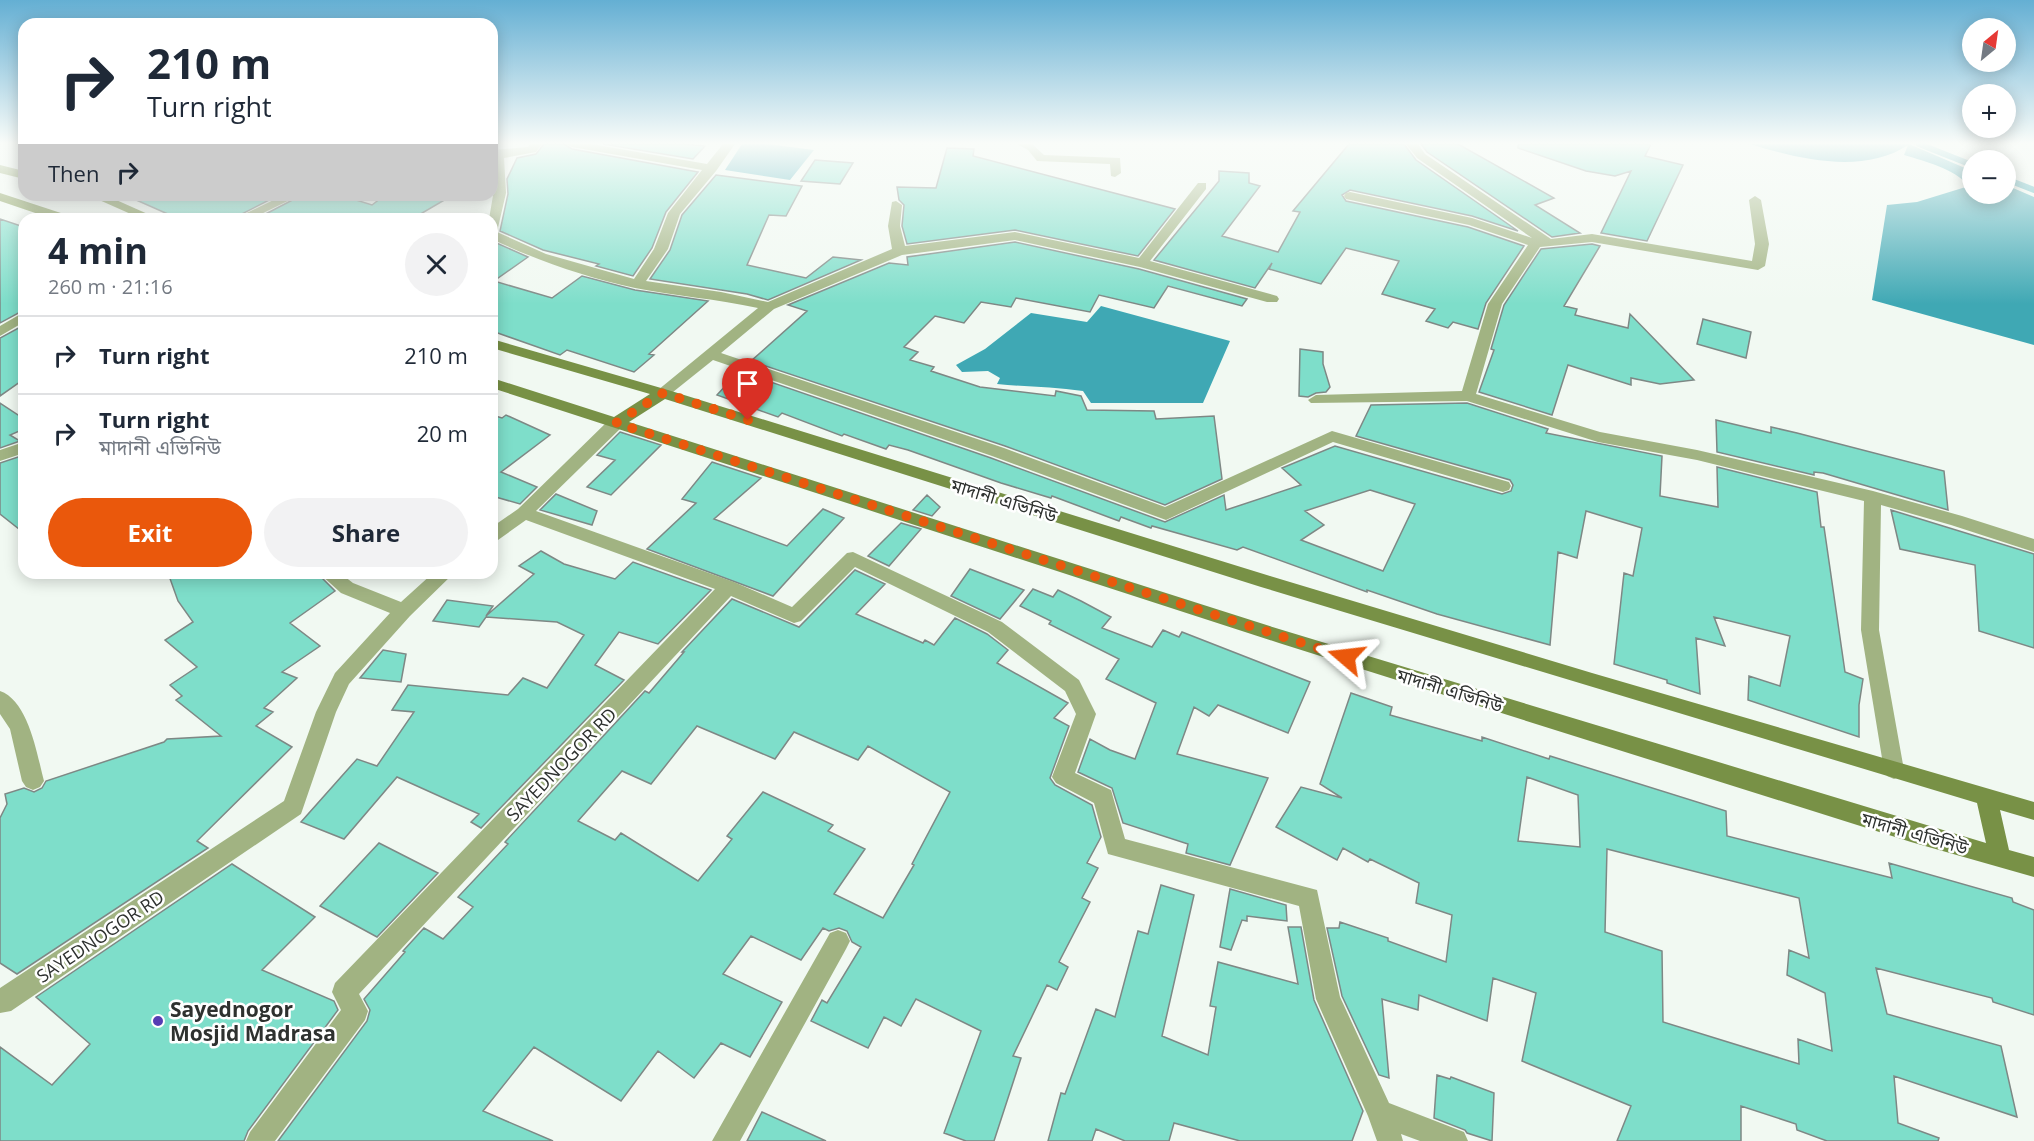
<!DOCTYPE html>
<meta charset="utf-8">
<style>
:root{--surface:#fff;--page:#f2f2f3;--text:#1f2937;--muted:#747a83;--line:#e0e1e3;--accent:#ea580c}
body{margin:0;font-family:"Open Sans","Noto Sans Bengali",sans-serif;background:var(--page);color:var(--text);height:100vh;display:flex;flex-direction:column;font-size:22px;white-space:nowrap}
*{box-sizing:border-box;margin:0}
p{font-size:20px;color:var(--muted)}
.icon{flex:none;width:33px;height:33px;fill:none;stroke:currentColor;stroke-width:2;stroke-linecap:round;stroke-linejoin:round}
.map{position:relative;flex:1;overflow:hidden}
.panel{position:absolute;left:18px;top:213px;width:480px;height:366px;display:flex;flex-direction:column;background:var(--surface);border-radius:18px;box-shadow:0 3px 15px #0003}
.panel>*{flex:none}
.banner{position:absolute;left:18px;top:18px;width:480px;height:183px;border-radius:18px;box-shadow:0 3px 15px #0003;background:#fff;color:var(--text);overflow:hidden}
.needle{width:39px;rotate:29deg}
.tools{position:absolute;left:1962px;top:18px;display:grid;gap:12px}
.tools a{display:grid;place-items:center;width:54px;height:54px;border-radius:50%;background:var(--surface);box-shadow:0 3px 15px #0003;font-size:30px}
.pin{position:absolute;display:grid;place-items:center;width:51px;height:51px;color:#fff;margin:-62px -26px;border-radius:50% 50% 50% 0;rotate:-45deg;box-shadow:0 0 6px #0007}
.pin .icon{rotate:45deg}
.me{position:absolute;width:66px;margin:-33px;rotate:287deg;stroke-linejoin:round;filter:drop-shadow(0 0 4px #0008)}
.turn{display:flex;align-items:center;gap:21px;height:126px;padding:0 30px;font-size:27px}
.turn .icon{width:78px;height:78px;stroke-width:2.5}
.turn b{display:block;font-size:42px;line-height:51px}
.then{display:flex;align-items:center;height:57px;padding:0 30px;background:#0003;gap:12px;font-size:22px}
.round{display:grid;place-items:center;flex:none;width:63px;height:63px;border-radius:32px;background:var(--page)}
.overview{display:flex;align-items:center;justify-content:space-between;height:102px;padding:0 30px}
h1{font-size:36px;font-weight:700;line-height:45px}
.primary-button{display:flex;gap:12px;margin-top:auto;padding:12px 30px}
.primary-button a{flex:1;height:69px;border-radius:36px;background:var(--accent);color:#fff;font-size:24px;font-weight:700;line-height:69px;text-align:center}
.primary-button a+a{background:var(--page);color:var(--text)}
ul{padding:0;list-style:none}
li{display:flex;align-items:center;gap:18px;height:78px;padding:0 30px;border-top:2px solid var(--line)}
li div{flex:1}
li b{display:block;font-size:22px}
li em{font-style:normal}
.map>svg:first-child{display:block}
.water{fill:#3fa8b4}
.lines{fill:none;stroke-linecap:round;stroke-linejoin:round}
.stream{stroke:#3fa8b4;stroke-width:6}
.building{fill:#7edeca;stroke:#7e8885;stroke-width:1.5;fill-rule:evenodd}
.street{fill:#a1b382;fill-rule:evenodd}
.secondary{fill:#789146;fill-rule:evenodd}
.route{stroke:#ea580c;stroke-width:10;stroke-dasharray:0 18}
.poi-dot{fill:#563cb4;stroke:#fff;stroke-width:2}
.labels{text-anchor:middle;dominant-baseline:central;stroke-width:5;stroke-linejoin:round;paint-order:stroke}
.street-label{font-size:18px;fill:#2e312f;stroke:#fff}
.near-poi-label{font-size:21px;font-weight:bold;fill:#2e312f;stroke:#fff;text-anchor:start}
</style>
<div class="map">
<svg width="2034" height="1141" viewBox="0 0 2034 1141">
<rect width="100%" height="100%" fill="#f1f9f2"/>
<path class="water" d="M 742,144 L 767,144 L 814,150 L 790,180 L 725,170 Z
M 1750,144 L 1909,144 L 1972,171 L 1972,194 L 2006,194 L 2006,185 L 2034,197 L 2034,345 L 1872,300 L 1887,205 L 1917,202 L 1969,186 C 1953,168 1927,162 1904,155 L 1908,145 C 1863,175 1798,159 1750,144 Z
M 1101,306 L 1230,341 L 1203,403 L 1091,403 L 1083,391 C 1054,387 1026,387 997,384 L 1000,378 L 988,371 L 962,372 L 956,365 L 985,349 L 1031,313 L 1087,322 Z"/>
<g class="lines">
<path class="stream" d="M 1919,144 L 1972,165
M 2006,179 L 2034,190"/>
</g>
<path class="building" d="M 544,144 L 564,144 L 572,149 L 698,172 L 666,212 L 652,248 L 633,276 L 596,266 L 599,264 L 543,250 L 500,231 L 508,194 L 507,179 L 517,158 L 536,154 Z
M 603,144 L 684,144 L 705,146 L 693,159 Z
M 1349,144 L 1404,144 L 1416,160 L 1518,231 L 1472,216 L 1350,190 L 1342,195 L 1346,201 L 1468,227 L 1524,246 L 1486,303 L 1478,329 L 1453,322 L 1448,328 L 1426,321 L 1435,309 L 1382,294 L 1399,261 L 1346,248 L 1321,284 L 1269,269 L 1272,263 L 1255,288 L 1154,260 L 1219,181 L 1219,171 L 1249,173 L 1249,183 L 1260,186 L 1222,236 L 1278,252 L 1300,212 L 1293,211 Z
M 1421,144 L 1458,144 L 1554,198 L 1535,205 L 1580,233 L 1552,237 L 1427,152 Z
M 1518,144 L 1651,144 L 1645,156 L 1683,165 L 1647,241 L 1601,233 L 1631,171 L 1615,176 L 1586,171 L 1518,148 Z
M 947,148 L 974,149 L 973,156 L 1175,209 L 1138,256 L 1015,230 L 907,244 L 902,226 L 904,205 L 899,200 L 897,187 L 936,188 Z
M 815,160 L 853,163 L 840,184 L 801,181 Z
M 716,175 L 802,186 L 786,216 L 769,215 L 747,265 L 806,278 L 833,257 L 861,260 L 768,300 L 747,294 L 650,279 L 670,250 L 682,215 Z
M 125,195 L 279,195 L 232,219 L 179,219 Z
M 302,195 L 340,195 L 372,205 L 385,195 L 453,195 L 412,219 L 256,219 Z
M 0,219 L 24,227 L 24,310 L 0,323 Z
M 492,241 L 528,257 L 494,281 L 552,298 L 582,276 L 635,290 L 708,301 L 649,354 L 654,355 L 634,372 L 567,350 L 560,355 L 492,331 Z
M 1015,242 L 1139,269 L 1247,299 L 1242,306 L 1168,286 L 1154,308 L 1099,295 L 1090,312 L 1016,298 L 1011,307 L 981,302 L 964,323 L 935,316 L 904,347 L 918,352 L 910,360 L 934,367 L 931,371 L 980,387 L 1055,396 L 1056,391 L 1081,396 L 1087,410 L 1154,411 L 1156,419 L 1214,416 L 1222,479 L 1165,505 L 1005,446 L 751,361 L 807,311 L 788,305 L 889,263 L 908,265 L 907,257 Z
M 1592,244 L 1600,246 L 1564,306 L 1577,309 L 1575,315 L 1628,328 L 1630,314 L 1694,380 L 1660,384 L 1631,378 L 1631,385 L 1568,365 L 1552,415 L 1479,392 L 1494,350 L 1491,349 L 1504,305 L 1541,249 Z
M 1703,319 L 1751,332 L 1746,358 L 1697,344 Z
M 24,325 L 24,379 L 0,396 L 0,338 Z
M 1300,349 L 1323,352 L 1323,364 L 1330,387 L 1326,392 L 1316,393 L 1308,397 L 1299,396 Z
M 739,371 L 991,458 L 1165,522 L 1224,495 L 1226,510 L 1301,485 L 1282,468 L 1335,446 L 1502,494 L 1511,491 L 1513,485 L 1510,480 L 1356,436 L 1371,405 L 1467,403 L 1548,429 L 1546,433 L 1662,456 L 1660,496 L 1718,507 L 1717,467 L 1817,492 L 1821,527 L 1824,527 L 1845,672 L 1863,679 L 1859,705 L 1859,737 L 1748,700 L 1749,676 L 1780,686 L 1790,636 L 1714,617 L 1725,646 L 1696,638 L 1700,694 L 1667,683 L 1667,680 L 1614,664 L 1624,573 L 1633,576 L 1642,528 L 1586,511 L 1577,558 L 1558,552 L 1550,645 L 1437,614 L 1367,590 L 1367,592 L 1243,547 L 1237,550 L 1152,526 L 1151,528 L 1121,517 L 1119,521 L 1052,496 L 1051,498 L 1001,483 L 908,450 L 889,445 L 886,449 L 844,434 L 842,436 L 782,413 L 778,417 L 717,395 ZM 1370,490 L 1415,504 L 1383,571 L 1301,540 L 1324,525 L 1305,511 Z
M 0,403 L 24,419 L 24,429 L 10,435 L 20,441 L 0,448 Z
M 492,415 L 502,418 L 506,415 L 550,435 L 501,472 L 537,487 L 520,504 L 492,496 Z
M 1716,420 L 1771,433 L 1771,427 L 1797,433 L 1944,471 L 1948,510 L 1823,473 L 1814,472 L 1814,475 L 1717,452 Z
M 620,432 L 661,445 L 611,495 L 587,487 L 615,460 L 597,455 Z
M 24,455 L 24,533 L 0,514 L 0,463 Z
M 712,462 L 761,478 L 714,519 L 787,546 L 823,509 L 844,518 L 773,596 L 647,549 L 696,503 L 682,499 Z
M 556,494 L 597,511 L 592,525 L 540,510 Z
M 927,495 L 940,507 L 932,516 L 913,510 Z
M 1891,510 L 2034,554 L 2034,648 L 1979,631 L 1975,565 L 1900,549 Z
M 901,523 L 921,529 L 889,566 L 868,556 Z
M 541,551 L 564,564 L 615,579 L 633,562 L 711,590 L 658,644 L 619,632 L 595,665 L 624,680 L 481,828 L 471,822 L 479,814 L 397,777 L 344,839 L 301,822 L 357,759 L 377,766 L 414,712 L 392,710 L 408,685 L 508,695 L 523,678 L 547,688 L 584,635 L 557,622 L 486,617 L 479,627 L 433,621 L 447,600 L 493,606 L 486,616 L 534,574 L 519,566 Z
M 970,569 L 1024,590 L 1000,619 L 951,596 Z
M 855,570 L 885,584 L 856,614 L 923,643 L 925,640 L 934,645 L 955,618 L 987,634 L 1008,650 L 997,663 L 1068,703 L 1054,718 L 1069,726 L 1050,778 L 1055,785 L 1092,805 L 1101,837 L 1087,863 L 1098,868 L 1082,898 L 1090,902 L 1059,962 L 1068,967 L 1057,990 L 1047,985 L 1013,1056 L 1021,1058 L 994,1141 L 966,1141 L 944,1133 L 981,1031 L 916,999 L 901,1026 L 884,1017 L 868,1048 L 811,1021 L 822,1000 L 827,1003 L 861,947 L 852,942 L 847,931 L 839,928 L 829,931 L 823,928 L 801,960 L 751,936 L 723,974 L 782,1002 L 750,1057 L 721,1043 L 694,1078 L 658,1051 L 621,1101 L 534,1047 L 483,1111 L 553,1141 L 278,1141 L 367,1021 L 370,1010 L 364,999 L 405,952 L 403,951 L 424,928 L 443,939 L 473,907 L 458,897 L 508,844 L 505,842 L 645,691 L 649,693 L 684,652 L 682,652 L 732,599 L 799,627 ZM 697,726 L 775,759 L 794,732 L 858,760 L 868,746 L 950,792 L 912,864 L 914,865 L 883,918 L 834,894 L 865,849 L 828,831 L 833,825 L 763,792 L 727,836 L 732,839 L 698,881 L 621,833 L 615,840 L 578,821 L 622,771 L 651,784 Z
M 168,573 L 317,573 L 335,591 L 290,623 L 320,646 L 282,672 L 297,678 L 264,708 L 273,712 L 256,726 L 292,747 L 197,841 L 208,848 L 17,974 L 0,963 L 0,818 L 7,804 L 5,794 L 24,788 L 34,792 L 42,788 L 46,781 L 164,742 L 167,739 L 221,736 L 176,700 L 182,696 L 170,685 L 197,667 L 165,640 L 193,622 L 178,601 Z
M 1033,589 L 1053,597 L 1058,590 L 1081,601 L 1111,617 L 1102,628 L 1152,647 L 1163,630 L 1179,637 L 1182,632 L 1310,682 L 1288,733 L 1218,705 L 1209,716 L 1194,707 L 1177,754 L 1268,778 L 1230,865 L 1186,853 L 1188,844 L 1123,823 L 1112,788 L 1078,772 L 1090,739 L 1110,750 L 1135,759 L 1156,703 L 1106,679 L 1119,659 L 1049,624 L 1051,621 L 1020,606 Z
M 383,650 L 406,654 L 401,682 L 360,678 Z
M 1351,693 L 1392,707 L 1390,715 L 1482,741 L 1482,737 L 1549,759 L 1550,756 L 1726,811 L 1727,836 L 1892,878 L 1889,863 L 2012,898 L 2013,902 L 2034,910 L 2034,1015 L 1993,1002 L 1992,998 L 1876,968 L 1887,1014 L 2001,1046 L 2017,1117 L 1894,1076 L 1898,1123 L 1939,1138 L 1938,1141 L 1827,1141 L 1797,1130 L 1796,1124 L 1741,1106 L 1741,1141 L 1617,1141 L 1631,1106 L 1522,1061 L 1536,993 L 1493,978 L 1487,1021 L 1419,995 L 1418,1010 L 1382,999 L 1389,1078 L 1379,1075 L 1342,996 L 1327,928 L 1339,928 L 1340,922 L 1388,938 L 1388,941 L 1446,962 L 1452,915 L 1416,903 L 1419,883 L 1370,859 L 1368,862 L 1343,848 L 1337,860 L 1276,827 L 1301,787 L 1342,798 L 1320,784 ZM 1527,777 L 1578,795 L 1580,847 L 1518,841 ZM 1607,849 L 1799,898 L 1809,958 L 1789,950 L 1787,975 L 1825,993 L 1832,1051 L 1798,1039 L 1799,1064 L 1663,1022 L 1662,951 L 1605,932 Z
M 379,843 L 438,873 L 377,937 L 320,906 Z
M 232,864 L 315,917 L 262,970 L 334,1001 L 338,1010 L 248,1131 L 244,1141 L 0,1141 L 0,1047 L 52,1085 L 90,1044 L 36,997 Z
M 1161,885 L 1194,895 L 1162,1036 L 1208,1055 L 1216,1007 L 1210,1006 L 1218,962 L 1298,984 L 1288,927 L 1301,927 L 1314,1000 L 1363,1111 L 1352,1141 L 1240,1141 L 1174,1123 L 1169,1141 L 1125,1141 L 1096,1129 L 1092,1141 L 1048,1141 L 1061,1093 L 1065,1094 L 1096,1009 L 1115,1017 L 1138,931 L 1148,934 Z
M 1230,889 L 1286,905 L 1287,921 L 1247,916 L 1247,921 L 1242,920 L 1231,950 L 1220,947 Z
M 1437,1075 L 1450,1079 L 1451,1077 L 1494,1093 L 1492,1141 L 1467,1133 L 1465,1130 L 1434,1118 Z
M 762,1112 L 826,1141 L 747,1141 Z"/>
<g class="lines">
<path class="street" d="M 530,144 L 542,144 L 536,152 L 504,158 L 506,193 L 497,232 L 546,254 L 634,279 L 654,249 L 668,213 L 702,170 L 572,147 L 566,144 L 591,144 L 707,164 L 723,144 L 735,144 L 716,171 L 680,214 L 668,249 L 646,281 L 721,292 L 768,302 L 892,249 L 888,226 L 892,202 L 896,201 L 902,205 L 900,226 L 905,246 L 1015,232 L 1139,258 L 1198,183 L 1206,183 L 1206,189 L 1150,261 L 1277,296 L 1279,299 L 1277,302 L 1267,302 L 1140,267 L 1015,240 L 902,255 L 774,309 L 721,353 L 1004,448 L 1165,507 L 1332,431 L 1509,482 L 1511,486 L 1509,490 L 1503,492 L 1333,442 L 1166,520 L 992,456 L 713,360 L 668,396 L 658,396 L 655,393 L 658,390 L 758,308 C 717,299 676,296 635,288 C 585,277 538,261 492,239 L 492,219 L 489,219 L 495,184 L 492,150 L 528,147 Z
M 1017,144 L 1032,144 L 1044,155 L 1120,158 L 1121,173 L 1115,177 L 1111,176 L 1110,164 L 1037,161 L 1028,150 Z
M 1406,144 L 1418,144 L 1425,154 L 1551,239 L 1592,234 L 1752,261 L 1755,244 L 1749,200 L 1755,196 L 1761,200 L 1769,244 L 1765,266 L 1758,270 L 1592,242 L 1540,247 L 1502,304 L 1476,394 L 1600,432 L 1697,450 L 1873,491 L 1962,516 L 2034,539 L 2034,552 L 1951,525 L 1881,505 L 1879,630 L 1904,770 L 1901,776 L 1894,779 L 1887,776 L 1884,770 L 1861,630 L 1864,501 L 1697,460 L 1598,442 L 1467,401 L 1311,403 L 1308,400 L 1316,395 L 1462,391 L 1488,304 L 1528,245 L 1469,225 L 1346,199 L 1344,196 L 1346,193 L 1350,192 L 1472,218 L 1532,238 L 1417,158 Z
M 284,195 L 300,195 L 251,219 L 234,219 Z
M 24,312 L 24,322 L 0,336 L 0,326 Z
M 616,418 L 624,423 L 622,427 L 536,511 L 734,582 L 792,607 L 847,553 L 853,552 L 1002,622 L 1079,680 L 1096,714 L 1075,773 L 1111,790 L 1125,839 L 1317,890 L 1340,997 L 1389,1103 L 1464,1132 L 1468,1141 L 1420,1141 L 1401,1134 L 1403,1141 L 1377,1141 L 1368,1116 L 1316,999 L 1299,906 L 1108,854 L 1094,803 L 1056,783 L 1052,777 L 1076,714 L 1065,691 L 988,632 L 855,567 L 801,621 L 794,623 L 731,596 L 359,994 L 368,1011 L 365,1020 L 275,1141 L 246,1141 L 250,1132 L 341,1010 L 332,992 L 335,983 L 715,589 L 526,520 L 498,540 L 492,542 L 492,527 L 518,509 L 610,419 Z
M 24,442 L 24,453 L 0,461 L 0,450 Z
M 319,573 L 340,573 L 353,583 L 401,602 L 433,573 L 454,573 L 410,616 L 349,684 L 336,712 L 301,814 L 11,1011 L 0,1013 L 0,988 L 284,801 L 316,712 L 335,673 L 390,613 L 341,593 Z
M 0,691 C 29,701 37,755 44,781 L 40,787 L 33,790 L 26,787 L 22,781 L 10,729 L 0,714 Z
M 838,930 L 846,933 L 850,941 L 846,949 L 740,1141 L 712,1141 L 830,933 Z"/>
<path class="secondary" d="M 0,165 L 24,171 L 24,179 L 0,173 Z
M 0,193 L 70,216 L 72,219 L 53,219 L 0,201 Z
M 88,195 L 105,195 L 159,219 L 142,219 Z
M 492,339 L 668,390 L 1270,576 L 1592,673 L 2034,802 L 2034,820 L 2000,810 L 2009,850 L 2034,857 L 2034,877 L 1911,842 L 1279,643 L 492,388 L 492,378 L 614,417 L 650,394 L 492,348 ZM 665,399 L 1261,587 L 1977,803 L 1986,843 L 1279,629 L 629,422 Z"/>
</g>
<linearGradient id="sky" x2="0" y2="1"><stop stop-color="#64afd3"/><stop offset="0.47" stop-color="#f9fcf9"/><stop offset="1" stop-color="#f9fcf9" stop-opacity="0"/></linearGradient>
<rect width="2034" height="304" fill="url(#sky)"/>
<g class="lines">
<path class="route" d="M 748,420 L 663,393 L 616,423 L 1346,657"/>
</g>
<circle class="poi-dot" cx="158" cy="1021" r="6"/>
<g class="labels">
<g class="street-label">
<text transform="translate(1004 500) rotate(17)">মাদানী এভিনিউ</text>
<text transform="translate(1450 690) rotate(17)">মাদানী এভিনিউ</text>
<text transform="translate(561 764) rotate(-46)">SAYEDNOGOR RD</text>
<text transform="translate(1915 833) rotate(16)">মাদানী এভিনিউ</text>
<text transform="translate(100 936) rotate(-34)">SAYEDNOGOR RD</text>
</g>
<g class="near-poi-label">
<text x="170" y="1009">Sayednogor<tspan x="170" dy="24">Mosjid Madrasa</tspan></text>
</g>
</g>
</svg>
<div class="tools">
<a><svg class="needle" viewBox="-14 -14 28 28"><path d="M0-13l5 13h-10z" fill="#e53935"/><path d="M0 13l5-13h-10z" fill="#747a83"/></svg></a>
<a>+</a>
<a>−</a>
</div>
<div class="pin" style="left:748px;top:420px;background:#d93025"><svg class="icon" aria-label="arrive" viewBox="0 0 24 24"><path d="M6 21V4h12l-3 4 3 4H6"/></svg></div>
<svg class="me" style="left:1346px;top:657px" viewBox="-20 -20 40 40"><path d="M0-17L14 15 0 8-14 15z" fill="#ea580c" stroke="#fff" stroke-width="4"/></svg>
<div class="banner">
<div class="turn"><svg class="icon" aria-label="right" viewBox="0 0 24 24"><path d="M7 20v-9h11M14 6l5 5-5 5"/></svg><div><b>210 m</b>Turn right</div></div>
<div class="then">Then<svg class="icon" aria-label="right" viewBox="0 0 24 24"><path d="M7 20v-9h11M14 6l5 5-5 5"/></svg></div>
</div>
<section class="panel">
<div class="overview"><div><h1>4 min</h1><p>260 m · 21:16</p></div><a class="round"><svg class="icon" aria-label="close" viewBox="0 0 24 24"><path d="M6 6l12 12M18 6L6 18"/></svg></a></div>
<ul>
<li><svg class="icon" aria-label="right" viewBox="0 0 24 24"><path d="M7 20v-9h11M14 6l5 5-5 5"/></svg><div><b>Turn right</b></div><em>210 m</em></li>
<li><svg class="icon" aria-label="right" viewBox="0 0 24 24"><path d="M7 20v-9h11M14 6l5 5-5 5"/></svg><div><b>Turn right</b><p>মাদানী এভিনিউ</p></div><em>20 m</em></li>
</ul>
<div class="primary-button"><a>Exit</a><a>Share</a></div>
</section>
</div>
